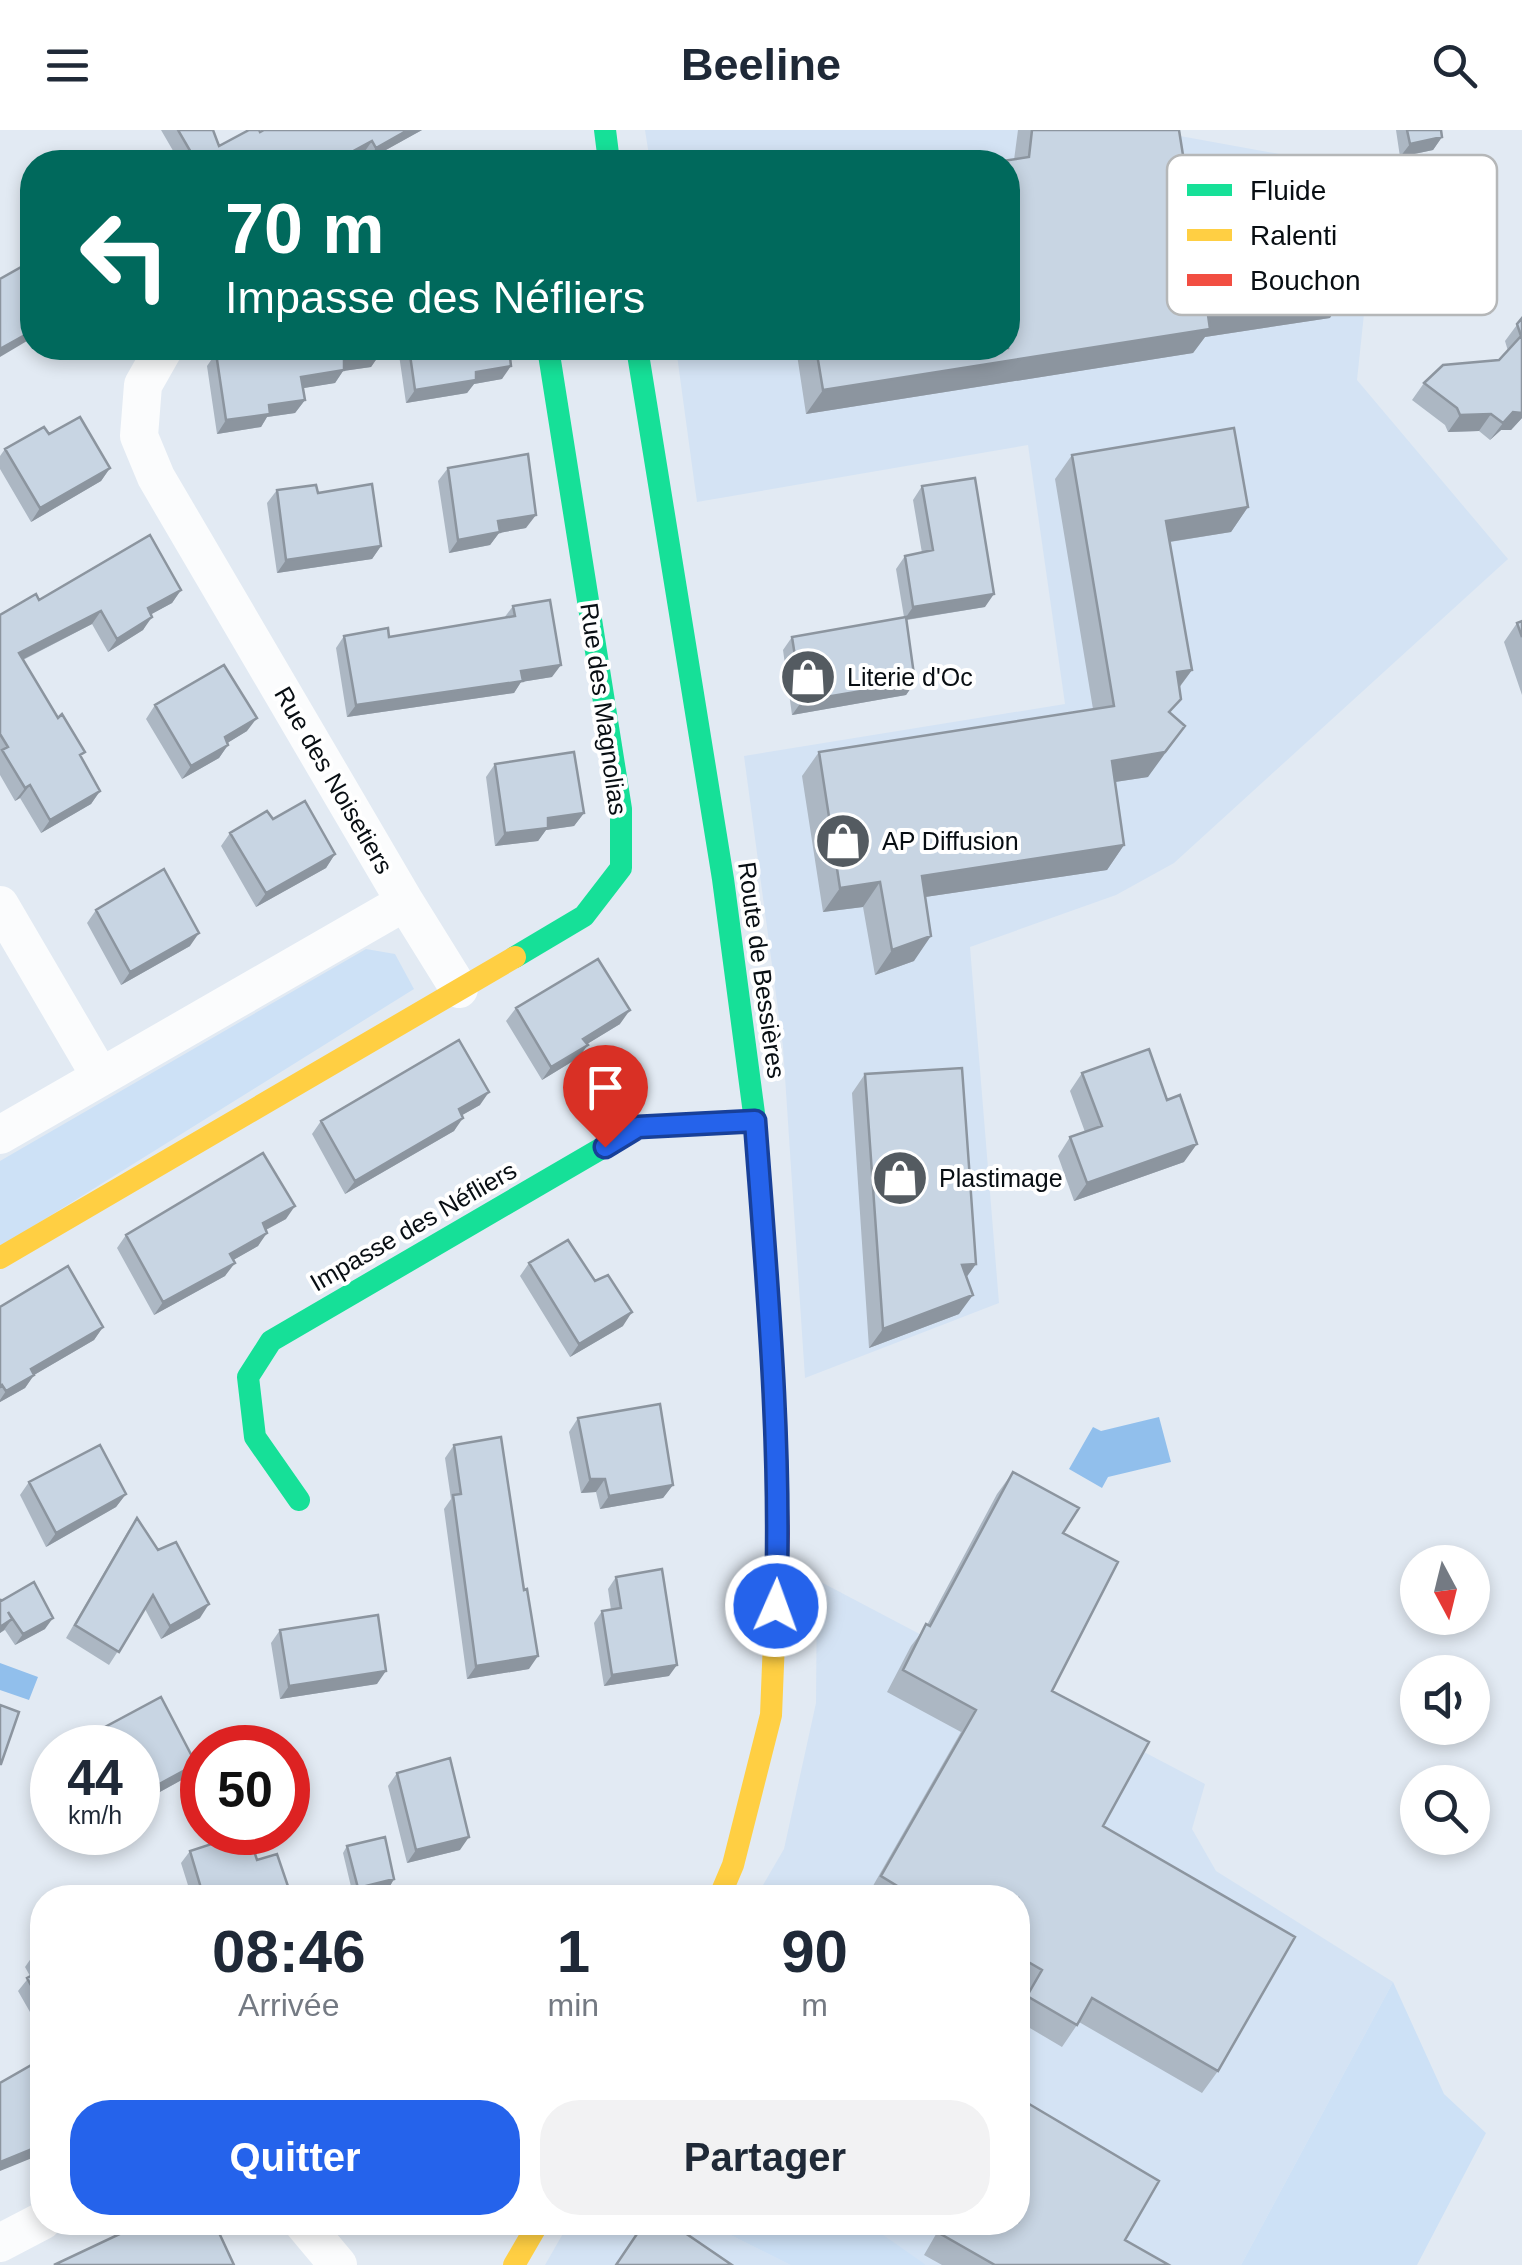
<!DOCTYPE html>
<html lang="fr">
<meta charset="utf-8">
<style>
:root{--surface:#fff;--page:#f2f2f3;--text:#1f2937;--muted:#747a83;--accent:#2563eb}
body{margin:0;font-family:Arial,sans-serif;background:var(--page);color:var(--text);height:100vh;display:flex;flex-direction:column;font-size:38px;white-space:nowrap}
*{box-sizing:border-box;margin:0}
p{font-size:32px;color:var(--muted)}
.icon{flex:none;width:55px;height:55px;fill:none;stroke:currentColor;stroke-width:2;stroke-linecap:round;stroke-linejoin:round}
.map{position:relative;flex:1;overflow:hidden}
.sheet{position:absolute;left:30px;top:1755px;width:1000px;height:350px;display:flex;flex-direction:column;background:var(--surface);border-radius:40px;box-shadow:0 5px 15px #0003}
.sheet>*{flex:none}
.guide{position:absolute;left:20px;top:20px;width:1000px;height:210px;border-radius:40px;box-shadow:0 5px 15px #0003;background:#00695c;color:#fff;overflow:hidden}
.needle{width:65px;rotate:173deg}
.buttons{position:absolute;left:1400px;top:1415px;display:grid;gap:20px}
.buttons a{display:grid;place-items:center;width:90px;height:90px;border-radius:50%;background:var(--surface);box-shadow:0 5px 15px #0003;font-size:50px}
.speed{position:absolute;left:30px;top:1595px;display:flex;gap:20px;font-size:50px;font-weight:700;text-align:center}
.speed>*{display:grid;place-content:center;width:130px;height:130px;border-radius:50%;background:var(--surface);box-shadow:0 5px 15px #0003;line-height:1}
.speed small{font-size:25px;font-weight:400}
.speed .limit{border:15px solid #d22;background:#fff;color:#111}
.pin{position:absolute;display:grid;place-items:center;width:85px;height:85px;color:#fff;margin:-102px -42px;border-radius:50% 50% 50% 0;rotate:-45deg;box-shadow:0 0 10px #0007}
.pin .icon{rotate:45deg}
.me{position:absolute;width:110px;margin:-55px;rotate:2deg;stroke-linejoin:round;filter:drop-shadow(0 0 8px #0008)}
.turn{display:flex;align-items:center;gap:35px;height:210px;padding:0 40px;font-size:45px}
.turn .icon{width:130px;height:130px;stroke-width:2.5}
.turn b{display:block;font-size:70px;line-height:85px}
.eta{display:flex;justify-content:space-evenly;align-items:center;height:170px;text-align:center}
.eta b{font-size:60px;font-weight:800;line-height:70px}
.action{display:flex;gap:20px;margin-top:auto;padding:20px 40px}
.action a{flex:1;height:115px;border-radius:40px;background:var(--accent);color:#fff;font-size:40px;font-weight:800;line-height:115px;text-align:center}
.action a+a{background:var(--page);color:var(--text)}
header{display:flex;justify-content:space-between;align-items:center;height:130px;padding:0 40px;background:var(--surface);font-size:45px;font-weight:800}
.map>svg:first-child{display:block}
.built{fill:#d4e3f4}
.green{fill:#cde1f6}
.water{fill:#91bfec}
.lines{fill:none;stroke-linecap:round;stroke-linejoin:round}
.street{stroke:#fbfcfd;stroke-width:38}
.fast{stroke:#16e098;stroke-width:22}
.slow{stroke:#ffcf43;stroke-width:22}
.jam{stroke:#f24e42;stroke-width:22}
.wall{fill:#acb7c3}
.shaded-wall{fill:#8c959f}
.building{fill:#c8d5e3;stroke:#8c959f;stroke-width:2.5}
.route-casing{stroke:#184099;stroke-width:25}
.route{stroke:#2563eb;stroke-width:18}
.labels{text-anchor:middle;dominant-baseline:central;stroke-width:8;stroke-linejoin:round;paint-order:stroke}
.poi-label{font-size:25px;fill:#080e13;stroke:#fff;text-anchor:start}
.street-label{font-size:25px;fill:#080e13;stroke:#fff}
.key{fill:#fff;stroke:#b5b7b8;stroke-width:2.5}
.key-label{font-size:28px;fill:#080e13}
</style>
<header><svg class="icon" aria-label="menu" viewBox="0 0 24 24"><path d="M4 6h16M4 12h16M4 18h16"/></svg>Beeline<svg class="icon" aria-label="search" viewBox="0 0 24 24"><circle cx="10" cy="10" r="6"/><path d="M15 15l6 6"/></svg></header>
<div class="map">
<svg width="1522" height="2135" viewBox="0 0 1522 2135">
<rect width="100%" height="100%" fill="#e2eaf3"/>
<path class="built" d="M 645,0 L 1147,0 L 1379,42 L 1357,250 L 1508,429 L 1174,733 L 1116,765 L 970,817 L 999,1173 L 805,1248 L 783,917 L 744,626 L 1065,574 L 1028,315 L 697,372 L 676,218 L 1008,218 L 1008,32 L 650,32 Z
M 817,1450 L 1205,1654 L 1192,1699 L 1216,1741 L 1393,1852 L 1241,2135 L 926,2135 L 920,2132 L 918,2135 L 545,2135 L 569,2093 L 1018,2092 L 1018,1768 L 756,1767 L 784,1719 L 816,1573 Z"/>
<path class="green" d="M 366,819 L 395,824 L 414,859 L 0,1117 L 0,1031 Z
M 1393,1852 L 1444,1964 L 1486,2003 L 1417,2135 L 1241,2135 Z
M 707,2093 L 866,2093 L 926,2135 L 791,2135 Z"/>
<path class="water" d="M 1159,1287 L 1171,1332 L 1108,1347 L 1102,1358 L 1069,1339 L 1093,1297 L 1101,1301 Z
M 0,1533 L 38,1547 L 29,1570 L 0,1560 Z"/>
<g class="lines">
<path class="street" d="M 405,772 L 459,859
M 0,775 L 100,946
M 0,1005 L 405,772 L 156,347 L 139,306 L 143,255 L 164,218
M 302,2092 L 338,2135
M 0,2113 L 42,2091"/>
<path class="fast" d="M 605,0 L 609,32
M 637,218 L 723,749 L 755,991 L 772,1227
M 515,827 L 584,786 L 621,738 L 621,679 L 548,218
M 299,1370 L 255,1307 L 248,1247 L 271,1211 L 638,997 L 755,991"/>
<path class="slow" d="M 0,1128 L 515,827
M 719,1768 L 733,1735 L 771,1585 L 775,1486
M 514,2135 L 539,2092"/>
<path class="jam" d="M 772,1227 L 779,1404 L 775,1486"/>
</g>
<path class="wall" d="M 161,0 L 213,0 L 219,16 L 264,0 L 422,0 L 366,31 L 363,24 L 348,32 L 176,32 L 179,31 Z
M 1018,0 L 1179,0 L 1190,69 L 1330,188 L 1205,207 L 1193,223 L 806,284 L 796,218 L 1008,218 L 1014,30 Z
M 1396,0 L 1441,0 L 1442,7 L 1433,20 L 1400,27 Z
M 1522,188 L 1522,288 L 1511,300 L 1501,300 L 1490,310 L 1479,301 L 1448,302 L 1445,295 L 1412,270 L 1424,253 L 1499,230 L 1508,221 L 1505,211 Z
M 398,218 L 509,218 L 502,249 L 474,254 L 467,263 L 406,273 Z
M 216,223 L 380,224 L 371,237 L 343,241 L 335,253 L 303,258 L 305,270 L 295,283 L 267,287 L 261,297 L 217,304 L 207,236 Z
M 49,304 L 110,338 L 101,351 L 31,392 L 0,339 L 0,326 L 5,319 Z
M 1072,325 L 1248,377 L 1231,402 L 1170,412 L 1192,540 L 1179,558 L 1148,647 L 1115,652 L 1124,715 L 1107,740 L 925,767 L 914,831 L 875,845 L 863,777 L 823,782 L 802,646 L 819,622 L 1093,579 L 1055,349 Z
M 448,338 L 526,398 L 499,403 L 490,415 L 449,423 L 438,351 Z
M 922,356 L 985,477 L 907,490 L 915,552 L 906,565 L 792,585 L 783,520 L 792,507 L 904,487 L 896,439 L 905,426 L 922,423 L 913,370 Z
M 277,360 L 318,363 L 381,416 L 372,429 L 277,443 L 267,373 Z
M 181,460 L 172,473 L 151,484 L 143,500 L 108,522 L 92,494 L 23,530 L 100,661 L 91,674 L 41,703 L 20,668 L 15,671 L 0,645 L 0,485 L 39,470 Z
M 513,476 L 552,547 L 521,552 L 514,563 L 347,587 L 336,518 L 344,506 L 389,507 L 504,488 Z
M 1522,491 L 1522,565 L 1504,512 L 1517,493 Z
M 155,575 L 247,601 L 227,613 L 228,615 L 219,628 L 182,649 L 146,589 Z
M 495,634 L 584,683 L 574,696 L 546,700 L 538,711 L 495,716 L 486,647 Z
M 273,689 L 335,724 L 326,738 L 256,777 L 221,716 L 230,703 Z
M 96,780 L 190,816 L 121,855 L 87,793 Z
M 516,878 L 620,894 L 587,914 L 578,928 L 542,950 L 506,891 Z
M 1082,943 L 1167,970 L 1184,1032 L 1074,1071 L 1058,1026 L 1070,1007 L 1085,1002 L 1070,961 Z
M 865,944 L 976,1134 L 966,1148 L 959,1184 L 869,1218 L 852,963 Z
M 480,975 L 462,985 L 454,1001 L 345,1064 L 312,1004 L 321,991 Z
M 286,1089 L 266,1100 L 258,1116 L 233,1130 L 225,1146 L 154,1185 L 117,1118 L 126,1105 Z
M 529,1133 L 595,1151 L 623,1196 L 570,1227 L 520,1146 Z
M 0,1177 L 103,1197 L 94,1210 L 34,1245 L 25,1258 L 0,1272 Z
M 578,1288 L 673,1355 L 663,1368 L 600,1379 L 596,1362 L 581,1363 L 569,1302 Z
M 454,1315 L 524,1460 L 529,1539 L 467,1549 L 444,1379 L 451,1369 L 445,1328 Z
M 1013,1342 L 1063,1403 L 1052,1561 L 1103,1696 L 1218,1941 L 1202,1963 L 1079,1892 L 1062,1917 L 1018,1891 L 1018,1877 L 1026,1862 L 1018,1857 L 1018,1768 L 866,1768 L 961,1602 L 887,1562 L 911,1516 L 927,1495 L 997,1364 Z
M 29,1352 L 126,1364 L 116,1377 L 46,1417 L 20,1365 Z
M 137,1388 L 200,1488 L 161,1509 L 145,1479 L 109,1535 L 66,1508 L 128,1401 Z
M 616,1447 L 669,1546 L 604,1556 L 594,1493 L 602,1481 L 611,1480 L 608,1459 Z
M 0,1469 L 1,1471 L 45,1499 L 15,1515 L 5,1500 L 0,1503 Z
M 280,1500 L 377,1554 L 280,1569 L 271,1513 Z
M 105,1597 L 187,1647 L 138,1674 L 138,1618 L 100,1618 L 96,1610 Z
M 397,1643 L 460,1720 L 407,1733 L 388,1656 Z
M 347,1716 L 394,1749 L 390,1756 L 353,1765 L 343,1723 Z
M 190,1721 L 257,1730 L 292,1768 L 192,1768 L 181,1733 Z
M 42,1819 L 42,1903 L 18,1861 L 30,1846 L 25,1837 L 34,1824 Z
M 943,2092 L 1018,2092 L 1125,2110 L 1169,2135 L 942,2135 L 924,2125 Z"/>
<path class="shaded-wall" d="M 408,0 L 422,0 L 366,31 L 376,18 Z
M 1442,7 L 1433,20 L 1400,27 L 1410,14 Z
M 372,11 L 363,24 L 348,32 L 333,32 Z
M 1346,164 L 1330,188 L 1205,207 L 1193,223 L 806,284 L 823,260 L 1208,185 Z
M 32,201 L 32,208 L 0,227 L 0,219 Z
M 380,224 L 371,237 L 343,241 L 335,253 L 292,260 L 301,247 L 344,229 Z
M 511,236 L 502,249 L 474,254 L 467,263 L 406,273 L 415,260 L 476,242 Z
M 305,270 L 295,283 L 267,287 L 261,297 L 217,304 L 226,290 L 269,275 Z
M 1513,282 L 1522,283 L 1522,288 L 1511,300 L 1501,300 L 1490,310 L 1503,293 Z
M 1491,284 L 1479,301 L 1448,302 L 1460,285 Z
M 110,338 L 101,351 L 31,392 L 40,378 Z
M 1248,377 L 1231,402 L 1149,415 L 1166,391 Z
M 536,385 L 526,398 L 499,403 L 490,415 L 449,423 L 458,410 L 498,391 Z
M 381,416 L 372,429 L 277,443 L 286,430 Z
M 181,460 L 172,473 L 139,491 L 148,478 Z
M 994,464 L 985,477 L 904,490 L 913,477 Z
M 101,481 L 92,494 L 10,536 L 19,523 Z
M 152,487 L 143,500 L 108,522 L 117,509 Z
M 561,535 L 552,547 L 521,552 L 514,563 L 347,587 L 356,575 L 521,541 Z
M 1192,540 L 1174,564 L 1177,542 Z
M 915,552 L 906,565 L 792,585 L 802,571 Z
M 257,588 L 247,601 L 216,620 L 225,607 Z
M 1185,596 L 1148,647 L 1095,655 L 1112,631 Z
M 228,615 L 219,628 L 182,649 L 191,636 Z
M 30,655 L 20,668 L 15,671 L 25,658 Z
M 100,661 L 91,674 L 41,703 L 50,690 Z
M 584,683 L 574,696 L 546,700 L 538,711 L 495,716 L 505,703 L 548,688 Z
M 1124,715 L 1107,740 L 905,770 L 922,746 Z
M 335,724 L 326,738 L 256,777 L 266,763 Z
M 880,752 L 863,777 L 823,782 L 840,758 Z
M 199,803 L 190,816 L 121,855 L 130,842 Z
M 931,806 L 914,831 L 875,845 L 892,820 Z
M 630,880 L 620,894 L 574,922 L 583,909 Z
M 588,915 L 578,928 L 542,950 L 551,937 Z
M 489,962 L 480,975 L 450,992 L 459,979 Z
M 463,988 L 454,1001 L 345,1064 L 355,1051 Z
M 1197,1014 L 1184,1032 L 1074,1071 L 1087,1053 Z
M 295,1076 L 286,1089 L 254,1106 L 263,1093 Z
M 267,1103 L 258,1116 L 221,1137 L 230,1124 Z
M 235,1133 L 225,1146 L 154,1185 L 163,1172 Z
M 976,1134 L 962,1153 L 962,1135 Z
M 973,1165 L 959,1184 L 869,1218 L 883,1199 Z
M 632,1182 L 623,1196 L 570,1227 L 579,1214 Z
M 103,1197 L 94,1210 L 22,1252 L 31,1239 Z
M 34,1245 L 25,1258 L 0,1272 L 0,1270 L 6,1261 Z
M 590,1349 L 605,1349 L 596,1362 L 581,1363 Z
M 673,1355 L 663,1368 L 600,1379 L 609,1366 Z
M 126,1364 L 116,1377 L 46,1417 L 56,1403 Z
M 209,1474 L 200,1488 L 161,1509 L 170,1496 Z
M 53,1488 L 45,1499 L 15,1515 L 23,1504 Z
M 12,1489 L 4,1500 L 0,1503 L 0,1497 Z
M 538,1526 L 529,1539 L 467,1549 L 476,1536 Z
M 677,1535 L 669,1546 L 604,1556 L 612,1545 Z
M 386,1541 L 377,1554 L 280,1569 L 289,1556 Z
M 196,1634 L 187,1647 L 138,1674 L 138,1670 L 141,1664 Z
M 469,1707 L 460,1720 L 407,1733 L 416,1720 Z
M 394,1749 L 390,1756 L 353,1765 L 358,1758 Z
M 42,2015 L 42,2024 L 0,2041 L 0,2032 Z"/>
<path class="building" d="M 178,0 L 213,0 L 219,16 L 249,0 L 259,0 L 260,2 L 264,0 L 408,0 L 376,18 L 372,11 L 333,32 L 176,32 L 192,24 Z
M 1032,0 L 1179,0 L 1190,69 L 1326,48 L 1346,164 L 1208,185 L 1210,199 L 823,260 L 816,218 L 1008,218 L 1008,32 L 996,32 L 1029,27 Z
M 1407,0 L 1441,0 L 1442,7 L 1410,14 Z
M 32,131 L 32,201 L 0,219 L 0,149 Z
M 1522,188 L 1522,283 L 1513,282 L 1503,293 L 1491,284 L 1460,285 L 1457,278 L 1424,253 L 1443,235 L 1499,230 L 1521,206 L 1517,194 Z
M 247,218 L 379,218 L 380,224 L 344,229 L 344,240 L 301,247 L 305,270 L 269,275 L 270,284 L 226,290 L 216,223 Z
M 409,218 L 509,218 L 511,236 L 476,242 L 476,250 L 415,260 Z
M 80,287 L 110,338 L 40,378 L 5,319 L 44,297 L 49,304 Z
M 1234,298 L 1248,377 L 1166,391 L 1192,540 L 1177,542 L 1181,569 L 1169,582 L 1185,596 L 1165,622 L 1112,631 L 1124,715 L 922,746 L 931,806 L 892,820 L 880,752 L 840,758 L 819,622 L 1114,576 L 1072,325 Z
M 528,324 L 536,385 L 498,391 L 500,402 L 458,410 L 448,338 Z
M 975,348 L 994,464 L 913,477 L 905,426 L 933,420 L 922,356 Z
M 372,354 L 381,416 L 286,430 L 277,360 L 316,355 L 318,363 Z
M 150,405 L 181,460 L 148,478 L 152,487 L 117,509 L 101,481 L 19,523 L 58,588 L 62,584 L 85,622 L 80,625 L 100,661 L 50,690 L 30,655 L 25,658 L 2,620 L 8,617 L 0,604 L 0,485 L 36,464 L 39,470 Z
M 550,470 L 561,535 L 521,541 L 523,551 L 356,575 L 344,506 L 388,498 L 389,507 L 515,486 L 513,476 Z
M 906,487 L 915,552 L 802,571 L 792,507 Z
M 1522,491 L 1522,507 L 1517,493 Z
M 224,535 L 257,588 L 225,607 L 228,615 L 191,636 L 155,575 Z
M 574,622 L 584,683 L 548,688 L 548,698 L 505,703 L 495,634 Z
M 305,671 L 335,724 L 266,763 L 230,703 L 267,681 L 273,689 Z
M 164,739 L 199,803 L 130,842 L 96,780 Z
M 598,829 L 630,880 L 583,909 L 588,915 L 551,937 L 516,878 Z
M 459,910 L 489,962 L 459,979 L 463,988 L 355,1051 L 321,991 Z
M 1149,919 L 1167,970 L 1180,965 L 1197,1014 L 1087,1053 L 1070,1007 L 1102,996 L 1082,943 Z
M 962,938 L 976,1134 L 962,1135 L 973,1165 L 883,1199 L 865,944 Z
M 263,1023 L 295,1076 L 263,1093 L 267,1103 L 230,1124 L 235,1133 L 163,1172 L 126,1105 Z
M 568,1110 L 595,1151 L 608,1145 L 632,1182 L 579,1214 L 529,1133 Z
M 68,1136 L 103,1197 L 31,1239 L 34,1245 L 6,1261 L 2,1255 L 0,1257 L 0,1177 Z
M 660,1274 L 673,1355 L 609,1366 L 605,1349 L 590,1349 L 578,1288 Z
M 501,1307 L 524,1460 L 527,1459 L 538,1526 L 476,1536 L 453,1365 L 461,1364 L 454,1315 Z
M 100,1315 L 126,1364 L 56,1403 L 29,1352 Z
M 1013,1342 L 1079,1378 L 1063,1403 L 1118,1432 L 1052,1561 L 1149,1612 L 1103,1696 L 1295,1807 L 1218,1941 L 1092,1868 L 1077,1895 L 1027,1866 L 1042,1840 L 1018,1826 L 1018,1768 L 917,1768 L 881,1746 L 976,1580 L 903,1540 L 926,1494 L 930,1496 Z
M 137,1388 L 158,1420 L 176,1412 L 209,1474 L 170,1496 L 153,1465 L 119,1522 L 75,1495 Z
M 662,1439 L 677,1535 L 612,1545 L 602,1481 L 621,1478 L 616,1447 Z
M 34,1452 L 53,1488 L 23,1504 L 8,1482 L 12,1489 L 0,1497 L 0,1469 L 1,1471 Z
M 378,1485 L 386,1541 L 289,1556 L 280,1500 Z
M 161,1567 L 196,1634 L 141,1664 L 138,1657 L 138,1618 L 116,1618 L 105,1597 Z
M 0,1575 L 19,1582 L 1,1634 L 0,1634 Z
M 450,1628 L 469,1707 L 416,1720 L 397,1643 Z
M 248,1702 L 257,1730 L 277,1724 L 292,1768 L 204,1768 L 190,1721 Z
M 385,1707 L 394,1749 L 358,1758 L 347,1716 Z
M 42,1819 L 42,1839 L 34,1824 Z
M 42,1840 L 42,1875 L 27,1848 Z
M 42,1929 L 42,2015 L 0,2032 L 0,1953 Z
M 1019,1968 L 1159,2051 L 1125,2110 L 1169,2135 L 995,2135 L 939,2103 L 945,2092 L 1018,2092 Z
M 145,2092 L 214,2092 L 234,2135 L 54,2135 Z
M 645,2092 L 669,2092 L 732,2135 L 616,2135 Z"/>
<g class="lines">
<g class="route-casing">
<path id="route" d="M 605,1017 L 638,997 L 755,991 C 767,1152 782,1314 776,1476"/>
</g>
<use href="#route" class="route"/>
</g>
<defs>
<g id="shop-disc" transform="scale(2.875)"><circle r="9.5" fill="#545b61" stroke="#fff"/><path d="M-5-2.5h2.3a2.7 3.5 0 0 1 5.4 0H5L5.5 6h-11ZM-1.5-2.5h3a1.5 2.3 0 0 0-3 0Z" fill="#fff"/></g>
</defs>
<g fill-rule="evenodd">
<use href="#shop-disc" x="808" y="547"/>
<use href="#shop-disc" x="843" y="711"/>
<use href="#shop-disc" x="900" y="1048"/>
</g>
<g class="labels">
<g class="poi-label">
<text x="847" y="547">Literie d'Oc</text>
<text x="882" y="711">AP Diffusion</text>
<text x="939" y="1048">Plastimage</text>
</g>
<g class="street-label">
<text transform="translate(604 579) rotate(82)">Rue des Magnolias</text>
<text transform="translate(334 650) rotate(60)">Rue des Noisetiers</text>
<text transform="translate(762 840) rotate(82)">Route de Bessières</text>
<text transform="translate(413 1096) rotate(-30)">Impasse des Néfliers</text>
</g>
</g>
<rect x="1167" y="25" width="330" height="160" rx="15" class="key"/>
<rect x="1187" y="54" width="45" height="12" fill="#16e098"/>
<rect x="1187" y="99" width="45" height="12" fill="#ffcf43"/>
<rect x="1187" y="144" width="45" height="12" fill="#f24e42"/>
<g class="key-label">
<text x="1250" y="70">Fluide</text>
<text x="1250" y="115">Ralenti</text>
<text x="1250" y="160">Bouchon</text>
</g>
</svg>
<div class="buttons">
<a><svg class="needle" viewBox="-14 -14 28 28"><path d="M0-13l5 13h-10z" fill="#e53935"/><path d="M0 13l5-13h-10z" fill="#747a83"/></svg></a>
<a><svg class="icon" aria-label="sound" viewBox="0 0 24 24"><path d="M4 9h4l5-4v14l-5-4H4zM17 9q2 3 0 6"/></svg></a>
<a><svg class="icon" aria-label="search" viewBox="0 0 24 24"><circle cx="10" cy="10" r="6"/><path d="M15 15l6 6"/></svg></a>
</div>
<div class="speed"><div>44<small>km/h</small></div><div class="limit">50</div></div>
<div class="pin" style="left:605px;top:1017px;background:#d93025"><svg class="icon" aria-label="arrive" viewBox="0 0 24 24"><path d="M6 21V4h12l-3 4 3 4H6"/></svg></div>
<svg class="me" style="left:776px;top:1476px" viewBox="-20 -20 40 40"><circle r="17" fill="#2563eb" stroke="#fff" stroke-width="3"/><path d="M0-11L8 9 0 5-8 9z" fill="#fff"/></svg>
<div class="guide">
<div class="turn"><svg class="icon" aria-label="left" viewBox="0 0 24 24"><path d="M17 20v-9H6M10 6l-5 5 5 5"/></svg><div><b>70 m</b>Impasse des Néfliers</div></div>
</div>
<section class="sheet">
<div class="eta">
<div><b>08:46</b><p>Arrivée</p></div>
<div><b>1</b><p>min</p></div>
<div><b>90</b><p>m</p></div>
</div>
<div class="action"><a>Quitter</a><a>Partager</a></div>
</section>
</div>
